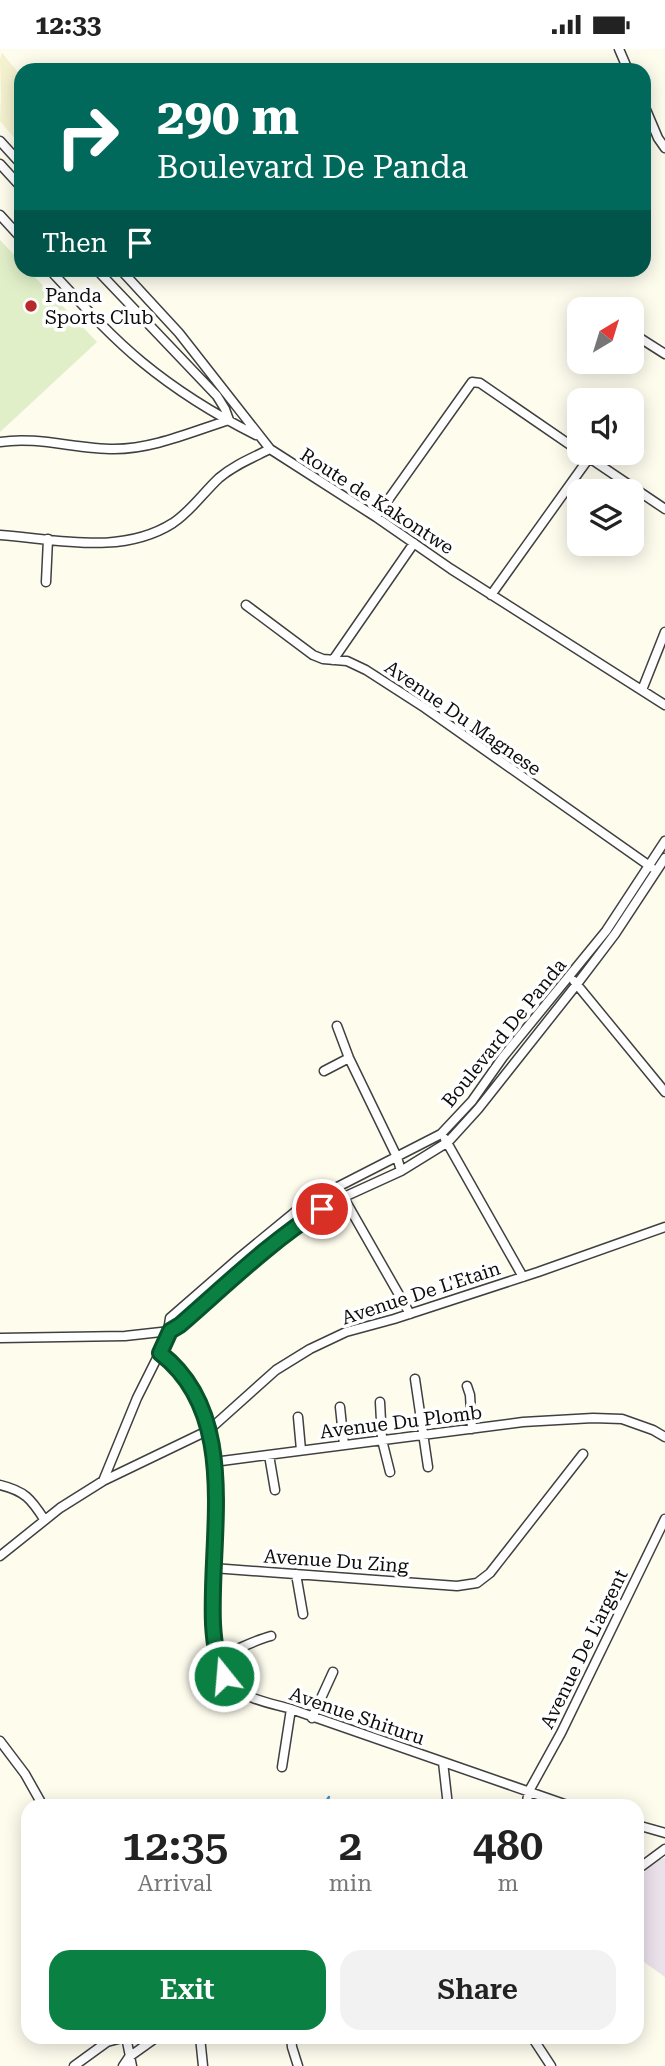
<!DOCTYPE html>
<style>
:root{--surface:#fff;--page:#f2f2f2;--text:#222;--muted:#767676;--accent:#0b8043}
body{margin:0;font-family:"Roboto Serif",serif;background:var(--page);color:var(--text);height:100vh;display:flex;flex-direction:column;font-size:26px;white-space:nowrap}
*{box-sizing:border-box;margin:0}
p{font-size:23px;color:var(--muted)}
.icon{flex:none;width:38px;height:38px;fill:none;stroke:currentColor;stroke-width:2;stroke-linecap:round;stroke-linejoin:round}
.map{position:relative;flex:1;overflow:hidden}
.details{position:absolute;left:21px;top:1750px;width:623px;height:245px;display:flex;flex-direction:column;background:var(--surface);border-radius:21px;box-shadow:0 4px 18px #0003}
.details>*{flex:none}
.banner{position:absolute;left:14px;top:14px;width:637px;height:214px;border-radius:21px;box-shadow:0 4px 18px #0003;background:#00695c;color:#fff;overflow:hidden}
.needle{width:46px;rotate:38deg}
.buttons{position:absolute;left:567px;top:248px;display:grid;gap:14px}
.buttons a{display:grid;place-items:center;width:77px;height:77px;border-radius:14px;background:var(--surface);box-shadow:0 4px 18px #0003;font-size:35px}
.pin{position:absolute;display:grid;place-items:center;width:60px;height:60px;color:#fff;margin:-30px;border:4px solid #fff;border-radius:50%;box-shadow:0 2px 7px #0007}
.me{position:absolute;width:77px;margin:-38px;rotate:343deg;stroke-linejoin:round;filter:drop-shadow(0 0 5px #0008)}
.turn{display:flex;align-items:center;gap:24px;height:147px;padding:0 28px;font-size:32px}
.turn .icon{width:91px;height:91px;stroke-width:2.5}
.turn b{display:block;font-size:49px;line-height:60px}
.then{display:flex;align-items:center;height:66px;padding:0 28px;background:#0003;gap:14px;font-size:26px}
.eta{display:flex;justify-content:space-evenly;align-items:center;height:119px;text-align:center}
.eta b{font-size:42px;font-weight:600;line-height:49px}
.action{display:flex;gap:14px;margin-top:auto;padding:14px 28px}
.action a{flex:1;height:80px;border-radius:21px;background:var(--accent);color:#fff;font-size:28px;font-weight:600;line-height:80px;text-align:center}
.action a+a{background:var(--page);color:var(--text)}
.status{display:flex;justify-content:space-between;align-items:center;height:49px;padding:0 35px;background:var(--surface);direction:ltr}
.status svg{height:19px;fill:currentColor}
.map>svg:first-child{display:block}
.industrial{fill:#ebe1eb}
.farmland{fill:#f3f1ce}
.pitch{fill:#e1efc9}
.lines{fill:none;stroke-linecap:round;stroke-linejoin:round}
.stream{stroke:#3c8dc9;stroke-width:2.5}
.minor-casing{stroke:#404040;stroke-width:11}
.minor{stroke:#fff;stroke-width:8}
.route-casing{stroke:#07532c;stroke-width:18}
.route{stroke:#0b8043;stroke-width:12}
.poi-dot{fill:#b9292b;stroke:#fff;stroke-width:2.5}
.labels{text-anchor:middle;dominant-baseline:central;stroke-width:7;stroke-linejoin:round;paint-order:stroke}
.poi-label{font-size:19px;fill:#0d0d0d;stroke:#fff;text-anchor:start}
.street-label{font-size:19px;fill:#0d0d0d;stroke:#fff}
</style>
<div class="status"><b>12:33</b><svg viewBox="0 0 49 12"><path d="M0 12V9h3v3zM5 12V6h3v6zM10 12V3h3v9zM15 12V0h3v12zM26 1h20v11H26zM47 4h2v5h-2z"/></svg></div>
<div class="map">
<svg width="665" height="2017" viewBox="0 0 665 2017">
<rect width="100%" height="100%" fill="#fefced"/>
<path class="industrial" d="M 665,1809 L 665,1928 L 637,1908 L 637,1831 L 656,1811 Z"/>
<path class="farmland" d="M 2,4 L 21,27 L 21,97 L 0,72 L 1,50 L 0,11 Z"/>
<path class="pitch" d="M 0,191 L 21,213 L 21,220 L 28,221 L 97,293 L 0,383 Z"/>
<g class="lines">
<path class="stream" d="M 323,1757 L 329,1748"/>
<g class="minor-casing">
<path id="minor" d="M 619,0 L 628,21
M 644,56 L 658,89 L 665,99
M 0,92 L 21,115
M 0,115 L 21,138
M 0,166 L 21,189
M 49,220 C 79,252 108,285 142,313 C 176,341 216,366 256,386
M 120,220 L 179,284 L 270,400 L 376,468 L 451,520 L 665,656
M 632,284 L 665,305
M 0,393 C 37,387 76,400 114,400 C 153,400 191,383 229,371 L 225,360 L 217,347 L 96,220
M 585,406 L 665,460
M 376,468 L 472,333 L 480,334 L 579,402
M 0,486 C 57,490 121,507 173,474 C 191,462 203,444 219,429 C 234,416 252,409 270,400
M 46,533 L 48,490
M 491,546 L 589,409
M 246,556 L 313,606 L 323,610 L 347,612 L 366,621 L 425,659 L 651,818
M 333,611 L 414,494
M 642,641 L 665,583
M 574,932 L 665,1043
M 337,977 L 349,1009 L 397,1108 L 401,1122
M 324,1022 L 349,1009
M 445,1090 L 523,1228
M 341,1144 L 410,1265
M 0,1289 L 125,1287 L 170,1282 L 180,1276 L 248,1216 L 303,1172 L 344,1148 L 401,1122 L 448,1093 L 478,1060 L 577,935 L 615,885 L 665,809
M 160,1304 C 244,1370 205,1490 213,1582 C 215,1601 217,1622 232,1636 C 248,1651 270,1654 291,1660 L 570,1757
M 415,1330 L 428,1418
M 467,1337 L 470,1346 L 472,1380
M 380,1353 L 382,1391 L 390,1423
M 340,1358 L 344,1396
M 298,1368 L 301,1401
M 269,1406 L 275,1441
M 214,1413 L 523,1373 L 593,1369 L 622,1370 L 653,1381 L 665,1388
M 103,1432 L 209,1381 L 276,1321 L 310,1300 L 346,1283 L 394,1270 L 538,1223 L 665,1178
M 0,1436 C 25,1442 31,1450 44,1470
M 0,1507 L 60,1459 L 103,1432 L 137,1349 L 167,1289 L 170,1269 L 240,1208 L 296,1162 L 316,1149 L 441,1085 L 472,1052 L 503,1008 L 606,882 L 665,792
M 213,1519 L 457,1537 L 477,1534 L 490,1524 L 583,1405
M 296,1525 L 303,1565
M 217,1608 C 236,1602 252,1592 271,1587
M 312,1669 L 333,1623
M 0,1692 L 25,1725 L 43,1757
M 443,1713 L 448,1757
M 282,1718 L 291,1660
M 526,1757 L 529,1742 L 561,1684 L 665,1470
M 637,1776 L 665,1784
M 637,1818 L 642,1817 L 665,1800
M 126,1988 L 132,2017
M 200,1988 L 203,2017
M 291,1988 L 292,1998 L 298,2017
M 532,1988 L 551,2017
M 74,2017 L 107,1993 L 126,1988
M 123,2017 L 129,2008 L 157,1988"/>
</g>
<use href="#minor" class="minor"/>
</g>
<g class="lines">
<g class="route-casing">
<path id="route" d="M 224,1627 C 216,1611 214,1593 213,1575 C 209,1486 241,1366 160,1304 L 170,1282 L 180,1276 C 226,1236 271,1192 322,1160"/>
</g>
<use href="#route" class="route"/>
</g>
<circle class="poi-dot" cx="31" cy="257" r="7"/>
<g class="labels">
<g class="poi-label">
<text x="45" y="246">Panda<tspan x="45" dy="22">Sports Club</tspan></text>
</g>
<g class="street-label">
<text transform="translate(377 452) rotate(33)">Route de Kakontwe</text>
<text transform="translate(463 669) rotate(35)">Avenue Du Magnese</text>
<text transform="translate(504 984) rotate(-51)">Boulevard De Panda</text>
<text transform="translate(421 1244) rotate(-18)">Avenue De L'Etain</text>
<text transform="translate(401 1373) rotate(-7)">Avenue Du Plomb</text>
<text transform="translate(336 1512) rotate(4)">Avenue Du Zing</text>
<text transform="translate(584 1600) rotate(-64)">Avenue De L'argent</text>
<text transform="translate(357 1667) rotate(19)">Avenue Shituru</text>
</g>
</g>
</svg>
<div class="buttons">
<a><svg class="needle" viewBox="-14 -14 28 28"><path d="M0-13l5 13h-10z" fill="#e53935"/><path d="M0 13l5-13h-10z" fill="#767676"/></svg></a>
<a><svg class="icon" aria-label="sound" viewBox="0 0 24 24"><path d="M4 9h4l5-4v14l-5-4H4zM17 9q2 3 0 6"/></svg></a>
<a><svg class="icon" aria-label="layers" viewBox="0 0 24 24"><path d="M12 4l9 5-9 5-9-5zM3 14l9 5 9-5"/></svg></a>
</div>
<div class="pin" style="left:322px;top:1160px;background:#d93025"><svg class="icon" aria-label="arrive" viewBox="0 0 24 24"><path d="M6 21V4h12l-3 4 3 4H6"/></svg></div>
<svg class="me" style="left:224px;top:1627px" viewBox="-20 -20 40 40"><circle r="17" fill="#0b8043" stroke="#fff" stroke-width="3"/><path d="M0-11L8 9 0 5-8 9z" fill="#fff"/></svg>
<div class="banner">
<div class="turn"><svg class="icon" aria-label="right" viewBox="0 0 24 24"><path d="M7 20v-9h11M14 6l5 5-5 5"/></svg><div><b>290 m</b>Boulevard De Panda</div></div>
<div class="then">Then<svg class="icon" aria-label="arrive" viewBox="0 0 24 24"><path d="M6 21V4h12l-3 4 3 4H6"/></svg></div>
</div>
<section class="details">
<div class="eta">
<div><b>12:35</b><p>Arrival</p></div>
<div><b>2</b><p>min</p></div>
<div><b>480</b><p>m</p></div>
</div>
<div class="action"><a>Exit</a><a>Share</a></div>
</section>
</div>
